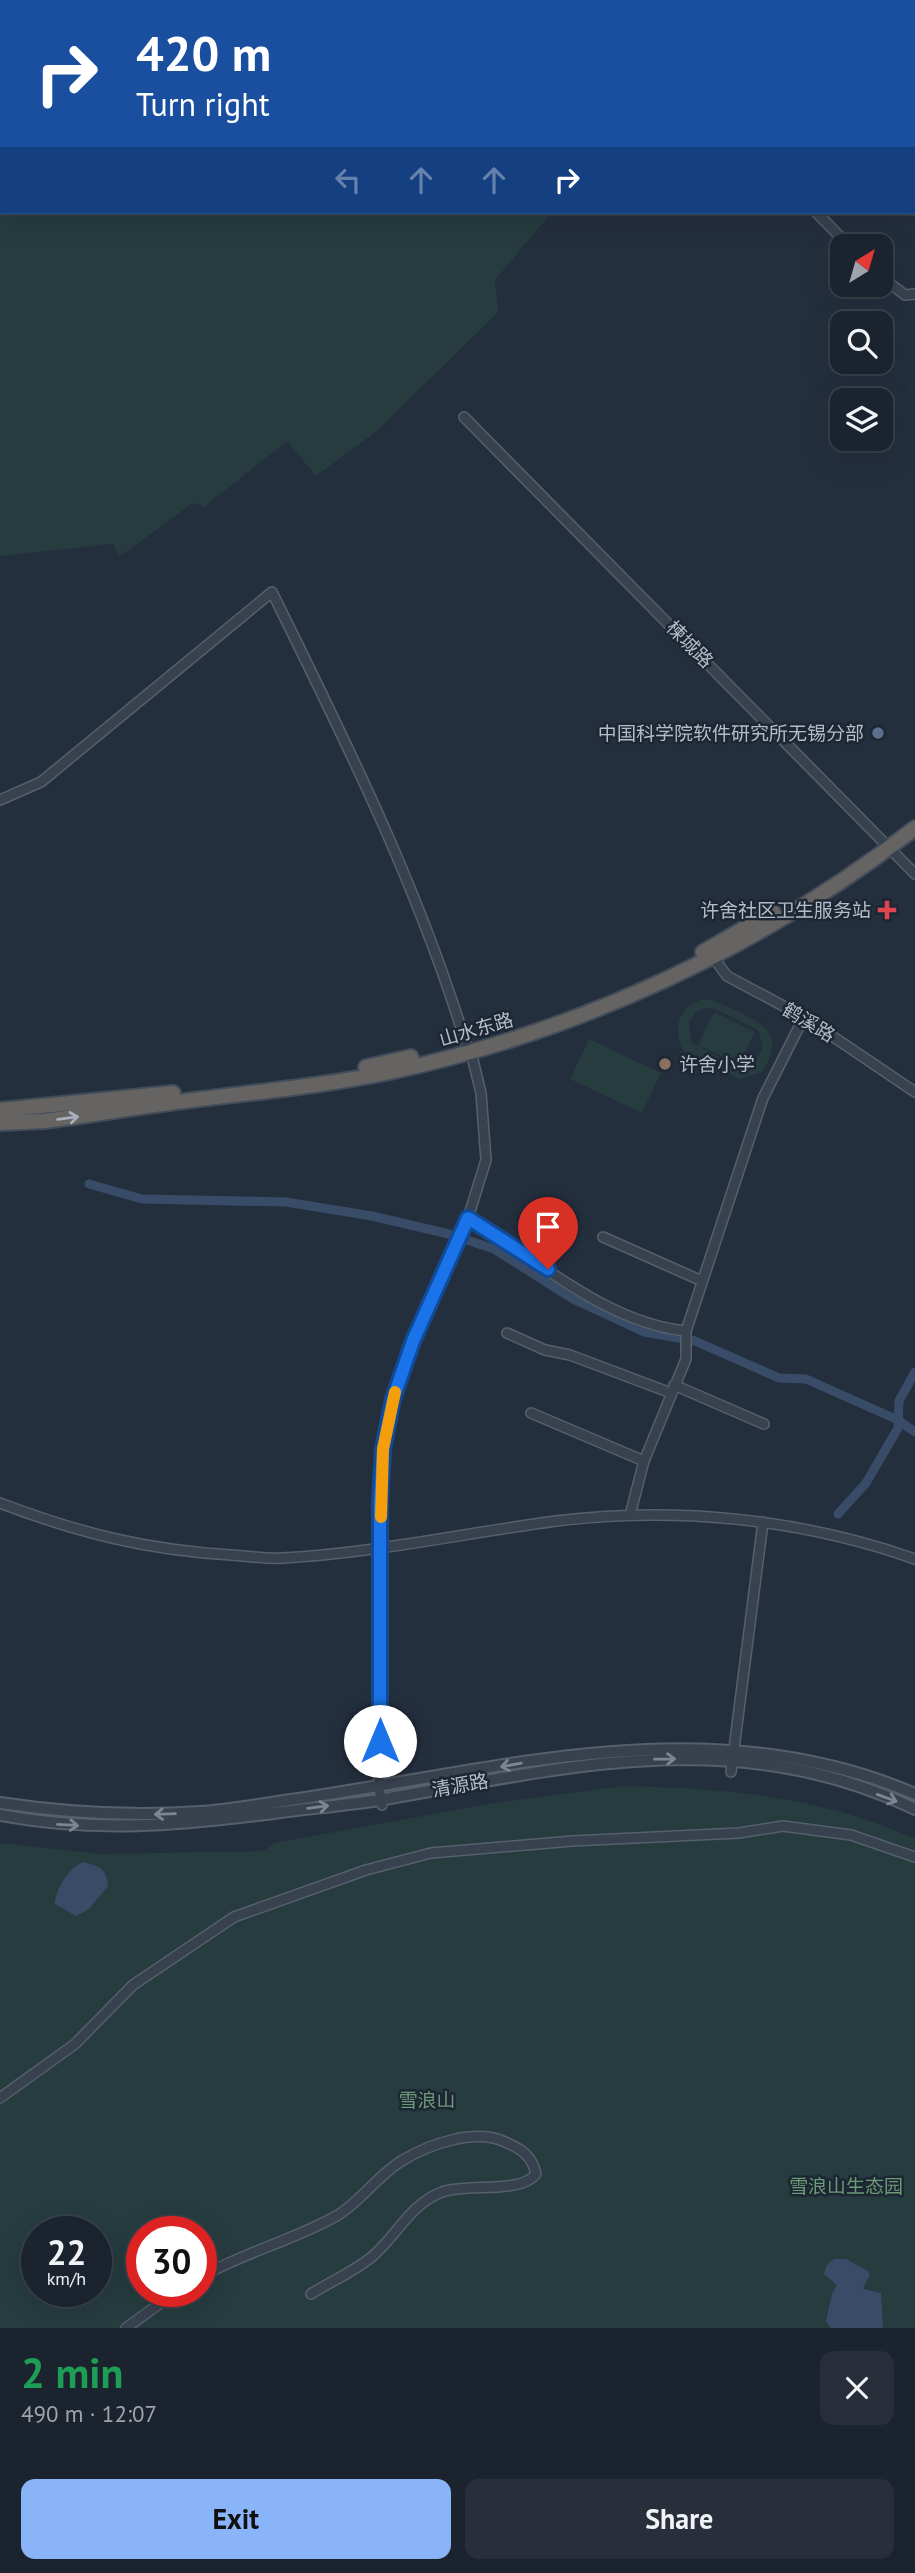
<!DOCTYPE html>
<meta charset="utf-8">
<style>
:root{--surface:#1b232e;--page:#282f3a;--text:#f1f3f6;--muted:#a0a4aa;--line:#39404a;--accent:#8ab4f8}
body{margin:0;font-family:"PT Sans","Noto Sans SC",sans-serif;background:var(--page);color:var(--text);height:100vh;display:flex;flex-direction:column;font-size:26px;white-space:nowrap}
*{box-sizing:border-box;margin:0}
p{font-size:23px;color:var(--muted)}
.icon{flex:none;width:38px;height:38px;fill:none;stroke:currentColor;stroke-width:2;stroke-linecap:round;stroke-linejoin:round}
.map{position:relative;height:2328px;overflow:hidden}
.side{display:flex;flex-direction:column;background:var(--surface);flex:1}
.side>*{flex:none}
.hud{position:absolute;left:0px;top:0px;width:915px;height:214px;box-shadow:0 7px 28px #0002,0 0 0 2px var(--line);background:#1a4fa0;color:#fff;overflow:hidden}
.needle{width:46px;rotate:37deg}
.tools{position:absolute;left:830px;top:234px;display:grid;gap:14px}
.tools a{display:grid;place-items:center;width:63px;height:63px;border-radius:14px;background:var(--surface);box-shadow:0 7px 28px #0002,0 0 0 2px var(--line);font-size:35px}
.speed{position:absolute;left:21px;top:2216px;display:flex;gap:14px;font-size:35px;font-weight:700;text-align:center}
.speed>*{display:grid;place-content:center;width:91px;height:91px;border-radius:50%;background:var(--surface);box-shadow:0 7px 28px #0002,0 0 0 2px var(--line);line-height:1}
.speed small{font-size:18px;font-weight:400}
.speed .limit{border:10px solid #d22;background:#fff;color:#111}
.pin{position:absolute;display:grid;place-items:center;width:60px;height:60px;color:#fff;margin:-72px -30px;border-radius:50% 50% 50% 0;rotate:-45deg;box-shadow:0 0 7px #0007}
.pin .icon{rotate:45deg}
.me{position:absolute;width:77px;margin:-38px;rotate:0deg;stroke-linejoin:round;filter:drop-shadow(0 0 5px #0008)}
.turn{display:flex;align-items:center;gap:24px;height:147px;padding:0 21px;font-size:32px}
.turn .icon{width:91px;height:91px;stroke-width:2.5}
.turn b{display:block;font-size:49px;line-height:60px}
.lanes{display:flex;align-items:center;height:66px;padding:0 21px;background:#0003;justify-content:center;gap:35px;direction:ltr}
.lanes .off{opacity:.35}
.round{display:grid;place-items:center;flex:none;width:74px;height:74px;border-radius:14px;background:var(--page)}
.overview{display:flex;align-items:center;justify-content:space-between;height:119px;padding:0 21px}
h1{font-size:42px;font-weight:700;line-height:52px;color:#1e9e55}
.primary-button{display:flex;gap:14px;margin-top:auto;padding:14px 21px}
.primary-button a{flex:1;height:80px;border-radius:14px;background:var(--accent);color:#111;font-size:28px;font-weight:700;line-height:80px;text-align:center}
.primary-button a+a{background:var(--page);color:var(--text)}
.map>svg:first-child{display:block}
.green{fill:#263c3f;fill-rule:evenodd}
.water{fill:#394c67}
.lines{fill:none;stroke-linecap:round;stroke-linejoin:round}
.canal{stroke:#394c67;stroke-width:9}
.minor-casing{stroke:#565f6c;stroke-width:12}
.tertiary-casing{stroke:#565f6c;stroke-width:14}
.trunk-casing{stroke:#434c59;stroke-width:18}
.minor{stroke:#38414e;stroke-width:9}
.tertiary{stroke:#38414e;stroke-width:10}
.trunk{stroke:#656462;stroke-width:14}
.oneway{stroke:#a8afba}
.oneway2{stroke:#7c8592}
.route-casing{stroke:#114b97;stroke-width:18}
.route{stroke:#1a73e8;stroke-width:12}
.slow{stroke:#f59e0b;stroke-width:12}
.service-dot{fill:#5c6f8a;stroke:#1d2633;stroke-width:2.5}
.health-dot{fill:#e0444e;stroke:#1d2633;stroke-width:2.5}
.education-dot{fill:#8d6e63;stroke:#1d2633;stroke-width:2.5}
.labels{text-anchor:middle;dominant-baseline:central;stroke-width:5;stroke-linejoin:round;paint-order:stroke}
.street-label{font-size:19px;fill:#b4bcc9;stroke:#1d2633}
.poi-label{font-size:19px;fill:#b4bcc9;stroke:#1d2633;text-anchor:end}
.park-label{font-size:19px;fill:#6b9a76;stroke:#1d2633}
</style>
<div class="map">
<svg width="915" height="2328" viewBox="0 0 915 2328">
<rect width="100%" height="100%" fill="#242f3e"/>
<path class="green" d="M 0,0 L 782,0 L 2,2 L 2,212 L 552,212 L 495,280 L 498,312 L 377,431 L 316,476 L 287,441 L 204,507 L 193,503 L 119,557 L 113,544 L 0,556 Z
M 704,999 C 718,1001 729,1007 741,1013 C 772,1028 782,1039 762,1072 L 739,1079 L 682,1049 C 673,1027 679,1005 704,999 ZM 705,1008 L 715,1009 L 758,1030 L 763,1046 L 755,1065 L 741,1069 L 691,1042 L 689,1022 L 696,1012 Z
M 714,1012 L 755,1032 L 739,1064 L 698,1045 Z
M 589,1039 L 661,1073 L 642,1113 L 570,1079 Z
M 623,1786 C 727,1789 819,1795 915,1839 L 915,2328 L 0,2328 L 0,1843 L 100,1854 L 264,1851 L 274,1843 L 494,1803 ZM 37,2231 L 96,2231 L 96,2291 L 37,2291 ZM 142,2231 L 201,2231 L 201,2291 L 142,2291 Z"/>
<path class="water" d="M 83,1862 C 98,1866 107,1868 108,1886 L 89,1909 L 76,1916 L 55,1904 C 55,1890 69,1867 83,1862 Z
M 834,2259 L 846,2259 L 868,2271 L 870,2274 L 863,2289 L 881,2293 L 883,2328 L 831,2328 L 826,2321 L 832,2294 L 837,2285 L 824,2274 L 826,2266 Z"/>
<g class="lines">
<path class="canal" d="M 89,1184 L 142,1199 L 286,1202 L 372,1216 L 449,1234 L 494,1249 L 573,1299 L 644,1332 L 695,1341 L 779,1378 L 806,1379 L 898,1420 L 915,1432
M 838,1514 L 866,1483 L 898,1428 L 899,1401 L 915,1372"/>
<g class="minor-casing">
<path id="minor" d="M 914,93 L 915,91
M 816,212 L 850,247
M 880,276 L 905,295 L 915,294
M 464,417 L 915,874
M 0,800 L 41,782 L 272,592 C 345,740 418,886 466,1044 L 471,1052 L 481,1093 L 486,1160 L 468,1218 L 413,1341 L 393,1399 L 383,1449 L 380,1502 L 379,1788 L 382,1805
M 710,953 L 727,976 L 804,1017 L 915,1092
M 468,1218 C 536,1258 605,1323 686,1331
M 603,1237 L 702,1281
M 507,1333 L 545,1350 L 570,1355 L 671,1393
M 674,1385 L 764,1424
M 531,1413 L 644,1461
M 0,1503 C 79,1533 146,1550 231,1555 C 248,1556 266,1559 283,1558 C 375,1553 465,1533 556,1521 C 676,1506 801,1519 915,1559
M 630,1515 L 644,1461 L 686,1359 L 686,1331 L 763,1098 L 804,1017
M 731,1772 L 763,1522
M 0,2098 L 75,2044 L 133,1985 L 234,1917 L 366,1870 L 431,1853 L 572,1841 L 739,1833 L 783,1826 L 851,1835 L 915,1857
M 201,2277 C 244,2252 295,2240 338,2215 C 362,2200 379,2174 403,2160 C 430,2144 475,2128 505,2142 C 522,2149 532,2156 536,2174 C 521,2194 467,2183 442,2192 C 411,2204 399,2232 375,2254 C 358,2270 331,2281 311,2294
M 126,2328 L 177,2291"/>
</g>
<g class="tertiary-casing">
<path id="tertiary" d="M 0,1803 C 67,1813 132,1817 200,1812 C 228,1810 257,1805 284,1801 C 496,1771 708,1705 915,1794
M 0,1815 C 97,1833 177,1825 274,1813 C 311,1808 348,1805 385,1799 C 567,1767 738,1724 915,1809"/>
</g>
<g class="trunk-casing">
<path id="trunk" d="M 703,952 L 773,912
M 366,1067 L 411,1057
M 0,1110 L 173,1093
M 0,1123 L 44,1121 C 86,1116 128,1108 170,1103 C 244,1093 318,1087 390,1072 C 580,1031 762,947 915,828"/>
</g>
<use href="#minor" class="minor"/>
<use href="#tertiary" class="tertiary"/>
<use href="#trunk" class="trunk"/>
</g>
<defs><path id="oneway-shaft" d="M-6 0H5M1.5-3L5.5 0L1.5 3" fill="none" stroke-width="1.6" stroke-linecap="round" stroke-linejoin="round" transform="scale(1.75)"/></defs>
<use class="oneway" href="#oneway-shaft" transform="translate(68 1118) rotate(-7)"/>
<g class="oneway2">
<use href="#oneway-shaft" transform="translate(665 1759) rotate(-1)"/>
<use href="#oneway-shaft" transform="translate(511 1765) rotate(170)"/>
<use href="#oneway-shaft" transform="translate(887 1798) rotate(20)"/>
<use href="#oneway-shaft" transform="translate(318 1807) rotate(-7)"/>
<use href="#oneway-shaft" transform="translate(165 1814) rotate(178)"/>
<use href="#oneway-shaft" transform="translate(68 1825) rotate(3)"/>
</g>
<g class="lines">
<g class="route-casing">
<path id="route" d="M 380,1741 L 380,1502 L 383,1449 L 393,1399 L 413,1341 L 468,1218 L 548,1269"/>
</g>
<use href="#route" class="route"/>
<path class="slow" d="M 381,1517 L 383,1449 L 395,1392"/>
</g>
<circle class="service-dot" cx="878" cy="733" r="7"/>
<path class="health-dot" d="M883.5 899.5h7v7h7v7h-7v7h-7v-7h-7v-7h7z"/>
<circle class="education-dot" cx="665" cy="1064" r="7"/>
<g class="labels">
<g class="street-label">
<text transform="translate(690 644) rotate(45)">楝城路</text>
<text transform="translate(809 1022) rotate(31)">鹤溪路</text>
<text transform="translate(476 1029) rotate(-16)">山水东路</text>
<text transform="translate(460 1785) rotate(-10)">清源路</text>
</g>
<g class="poi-label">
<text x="864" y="733">中国科学院软件研究所无锡分部</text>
<text x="871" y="910">许舍社区卫生服务站</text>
<text x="679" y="1064" text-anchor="start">许舍小学</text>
</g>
<g class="park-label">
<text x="427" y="2100">雪浪山</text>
<text x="846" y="2186">雪浪山生态园</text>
</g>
</g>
</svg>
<div class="tools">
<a><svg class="needle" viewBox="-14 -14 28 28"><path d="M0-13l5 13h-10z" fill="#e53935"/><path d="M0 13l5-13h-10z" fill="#a0a4aa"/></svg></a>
<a><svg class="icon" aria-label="search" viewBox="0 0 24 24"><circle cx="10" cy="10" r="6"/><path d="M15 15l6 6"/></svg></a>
<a><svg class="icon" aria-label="layers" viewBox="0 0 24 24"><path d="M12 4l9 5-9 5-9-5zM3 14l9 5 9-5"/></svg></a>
</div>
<div class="speed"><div>22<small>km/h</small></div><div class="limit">30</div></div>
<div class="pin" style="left:548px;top:1269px;background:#d93025"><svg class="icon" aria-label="arrive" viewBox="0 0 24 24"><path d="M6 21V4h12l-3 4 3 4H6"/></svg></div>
<svg class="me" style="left:380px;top:1741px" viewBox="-20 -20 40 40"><circle r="19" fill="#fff"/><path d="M0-13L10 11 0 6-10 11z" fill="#1a73e8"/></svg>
<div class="hud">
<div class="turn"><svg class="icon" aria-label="right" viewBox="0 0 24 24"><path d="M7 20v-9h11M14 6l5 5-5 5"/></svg><div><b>420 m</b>Turn right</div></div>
<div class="lanes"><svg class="icon off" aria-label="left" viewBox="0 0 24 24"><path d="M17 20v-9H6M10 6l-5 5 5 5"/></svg><svg class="icon off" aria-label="ahead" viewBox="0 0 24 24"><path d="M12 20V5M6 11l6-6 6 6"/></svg><svg class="icon off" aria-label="ahead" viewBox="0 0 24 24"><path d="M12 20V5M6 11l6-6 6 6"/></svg><svg class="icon" aria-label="right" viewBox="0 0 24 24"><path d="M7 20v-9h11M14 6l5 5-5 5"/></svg></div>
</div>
</div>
<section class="side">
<div class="overview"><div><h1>2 min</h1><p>490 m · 12:07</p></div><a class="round"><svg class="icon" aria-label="close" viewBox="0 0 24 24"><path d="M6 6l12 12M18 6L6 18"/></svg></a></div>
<div class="primary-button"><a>Exit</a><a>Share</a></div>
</section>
